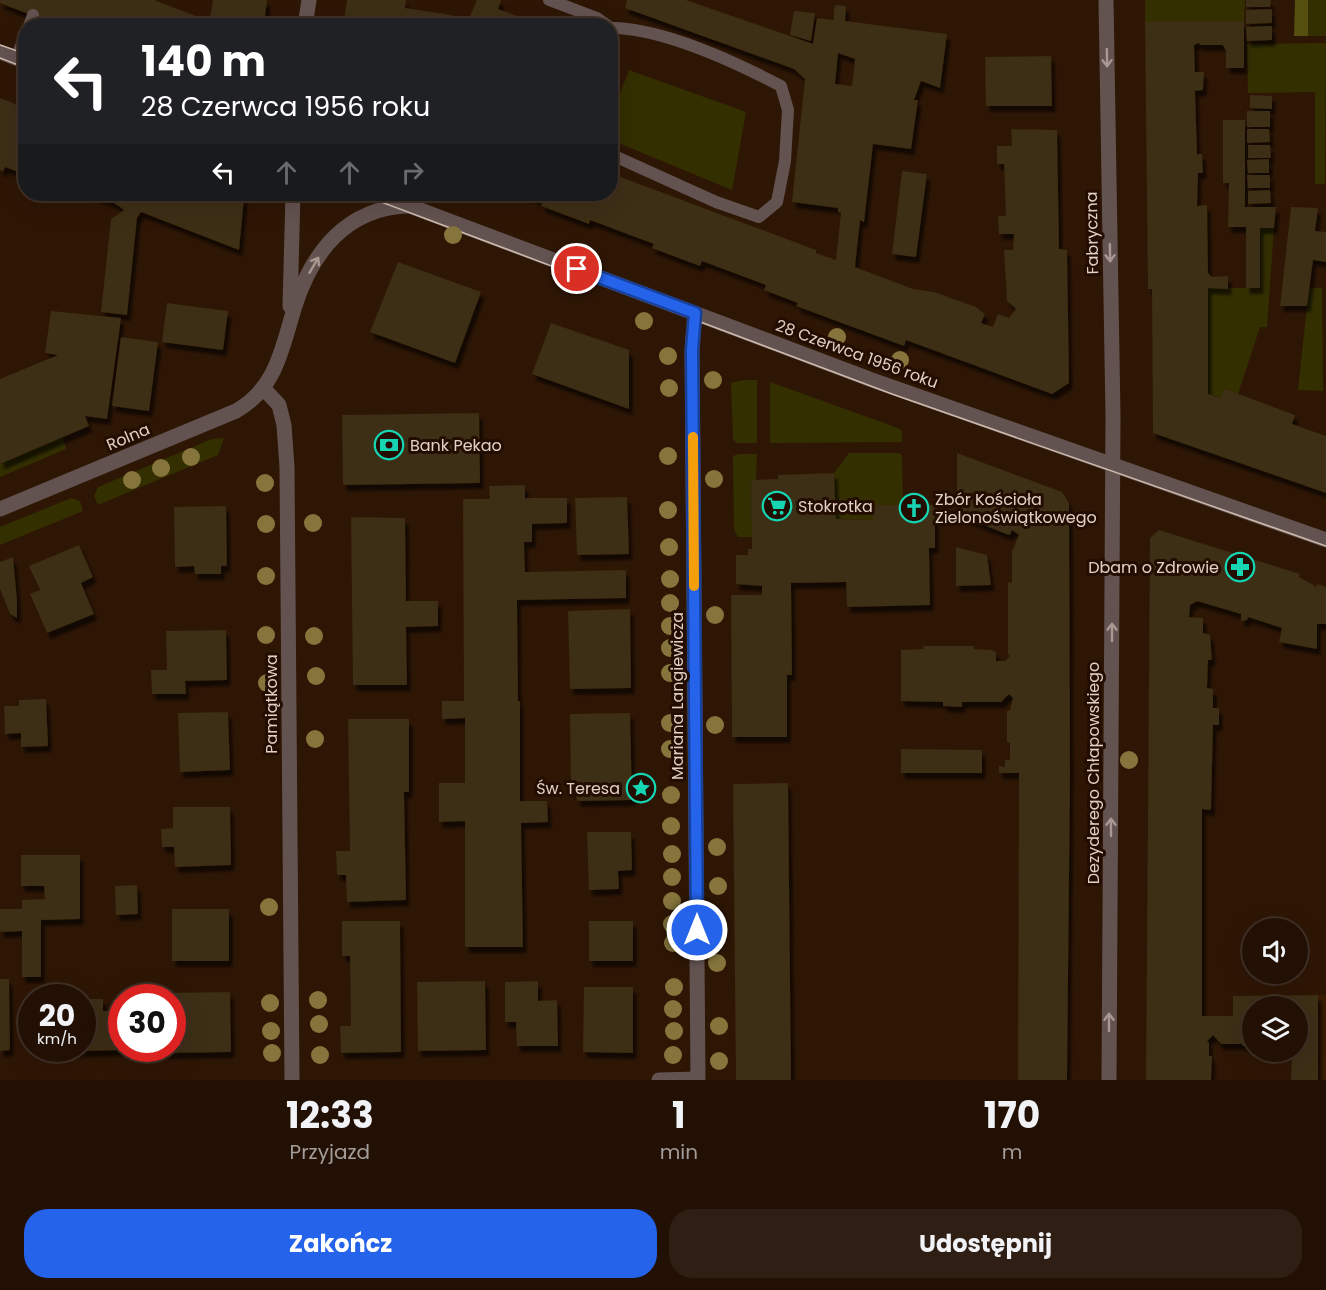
<!DOCTYPE html>
<html lang="pl">
<meta charset="utf-8">
<style>
:root{--surface:#221004;--page:#2e1e13;--text:#f1f3f6;--muted:#a29d9a;--line:#3f3026;--accent:#2563eb}
body{margin:0;font-family:Poppins,sans-serif;background:var(--page);color:var(--text);height:100vh;display:flex;flex-direction:column;font-size:22px;white-space:nowrap}
*{box-sizing:border-box;margin:0}
p{font-size:20px;color:var(--muted)}
.icon{flex:none;width:33px;height:33px;fill:none;stroke:currentColor;stroke-width:2;stroke-linecap:round;stroke-linejoin:round}
.map{position:relative;height:1080px;overflow:hidden}
.side{display:flex;flex-direction:column;background:var(--surface);flex:1}
.side>*{flex:none}
.banner{position:absolute;left:18px;top:18px;width:600px;height:183px;border-radius:24px;box-shadow:0 6px 24px #0002,0 0 0 2px var(--line);background:#202124;color:#fff;overflow:hidden}
.controls{position:absolute;left:1242px;top:918px;display:grid;gap:12px}
.controls a{display:grid;place-items:center;width:66px;height:66px;border-radius:50%;background:var(--surface);box-shadow:0 6px 24px #0002,0 0 0 2px var(--line);font-size:30px}
.speed{position:absolute;left:18px;top:984px;display:flex;gap:12px;font-size:30px;font-weight:700;text-align:center}
.speed>*{display:grid;place-content:center;width:78px;height:78px;border-radius:50%;background:var(--surface);box-shadow:0 6px 24px #0002,0 0 0 2px var(--line);line-height:1}
.speed small{font-size:15px;font-weight:400}
.speed .limit{border:9px solid #d22;background:#fff;color:#111}
.pin{position:absolute;display:grid;place-items:center;width:51px;height:51px;color:#fff;margin:-26px;border:3px solid #fff;border-radius:50%;box-shadow:0 2px 6px #0007}
.me{position:absolute;width:66px;margin:-33px;rotate:0deg;stroke-linejoin:round;filter:drop-shadow(0 0 4px #0008)}
.turn{display:flex;align-items:center;gap:21px;height:126px;padding:0 24px;font-size:27px}
.turn .icon{width:78px;height:78px;stroke-width:2.5}
.turn b{display:block;font-size:42px;line-height:51px}
.lanes{display:flex;align-items:center;height:57px;padding:0 24px;background:#0003;justify-content:center;gap:30px;direction:ltr}
.lanes .off{opacity:.35}
.eta{display:flex;justify-content:space-evenly;align-items:center;height:102px;text-align:center}
.eta b{font-size:36px;font-weight:700;line-height:42px}
.primary-button{display:flex;gap:12px;margin-top:auto;padding:12px 24px}
.primary-button a{flex:1;height:69px;border-radius:24px;background:var(--accent);color:#fff;font-size:24px;font-weight:700;line-height:69px;text-align:center}
.primary-button a+a{background:var(--page);color:var(--text)}
.map>svg:first-child{display:block}
.built{fill:#391b04}
.green{fill:#342f01}
.forest{fill:#554f10}
.building{fill:#3d2d12;fill-rule:evenodd;filter:url(#shadow)}
.lines{fill:none;stroke-linecap:round;stroke-linejoin:round}
.service{stroke:#635350;stroke-width:12}
.minor{stroke:#635350;stroke-width:15}
.tram{stroke:#ccbaaf;stroke-width:1.5}
.tree{fill:#85753d}
.oneway{stroke:#a89891}
.route-casing{stroke:#184099;stroke-width:15}
.route{stroke:#2563eb;stroke-width:10}
.slow{stroke:#f59e0b;stroke-width:10}
.labels{text-anchor:middle;dominant-baseline:central;stroke-width:6;stroke-linejoin:round;paint-order:stroke}
.street-label{font-size:16px;fill:#e1d0c6;stroke:#230c00}
.poi-label{font-size:16px;fill:#e1d0c6;stroke:#230c00;text-anchor:start}
</style>
<div class="map">
<svg width="1326" height="1080" viewBox="0 0 1326 1080">
<defs>
<filter id="shadow"><feDropShadow dx="3.5" dy="6" stdDeviation="1.5" flood-color="#0009"/></filter>
</defs>
<rect width="100%" height="100%" fill="#2e1605"/>
<path class="built" d="M 1318,995 L 1326,995 L 1326,1080 L 1318,1080 Z"/>
<path class="green" d="M 1145,0 L 1245,0 L 1244,22 L 1145,22 Z
M 1308,0 L 1326,0 L 1326,36 L 1308,36 Z
M 1326,43 L 1325,184 L 1315,184 L 1315,92 L 1248,93 L 1247,44 Z
M 629,70 L 746,112 L 732,190 L 611,140 L 611,116 Z
M 1260,228 L 1274,228 L 1267,327 L 1260,327 L 1238,394 L 1225,389 L 1223,391 L 1220,398 L 1208,394 L 1208,288 L 1260,288 Z
M 1309,288 L 1322,288 L 1323,391 L 1298,390 Z
M 743,380 L 757,380 L 757,443 L 736,443 L 733,439 L 731,383 Z
M 770,382 L 898,428 L 902,431 L 902,442 L 770,443 Z
M 63,437 L 66,449 L 0,477 L 0,464 Z
M 224,438 L 218,455 L 98,505 L 94,496 L 98,487 L 212,439 Z
M 849,453 L 899,453 L 902,455 L 903,505 L 874,505 L 873,520 L 836,519 L 834,473 Z
M 739,454 L 757,454 L 756,480 L 751,481 L 752,537 L 738,537 L 734,529 L 733,456 Z
M 71,498 L 80,501 L 83,511 L 0,545 L 0,527 Z"/>
<path class="forest" d="M 1295,0 L 1308,0 L 1308,36 L 1294,36 Z"/>
<path class="building" d="M 0,0 L 154,0 L 196,16 L 194,21 L 204,26 L 59,26 L 0,3 Z
M 213,0 L 267,0 L 264,26 L 214,26 L 210,18 Z
M 347,0 L 406,0 L 405,8 L 452,15 L 451,26 L 343,26 Z
M 477,0 L 501,0 L 498,9 L 544,26 L 491,26 L 494,20 L 470,16 Z
M 627,0 L 686,0 L 813,44 L 817,18 L 834,20 L 834,9 L 836,5 L 846,6 L 845,21 L 947,34 L 940,88 L 921,81 L 914,100 L 918,100 L 911,149 L 873,144 L 864,222 L 860,220 L 855,267 L 913,289 L 934,292 L 976,307 L 985,314 L 981,323 L 993,327 L 998,314 L 1009,318 L 1016,309 L 1007,301 L 1004,250 L 1013,250 L 1014,234 L 999,234 L 998,216 L 1006,216 L 1004,164 L 997,164 L 997,146 L 1012,146 L 1011,129 L 1057,130 L 1059,249 L 1067,250 L 1069,383 L 1052,394 L 906,340 L 904,346 L 796,306 L 798,303 L 764,290 L 766,285 L 702,261 L 700,266 L 689,262 L 652,248 L 654,244 L 590,220 L 589,224 L 541,206 L 543,201 L 523,194 L 610,194 L 610,173 L 816,250 L 816,253 L 836,260 L 841,213 L 838,212 L 838,208 L 792,202 L 805,79 L 794,69 L 625,8 ZM 838,53 L 855,59 L 852,86 L 835,84 Z
M 1246,0 L 1271,0 L 1270,7 L 1246,7 Z
M 1272,9 L 1272,23 L 1246,24 L 1246,10 Z
M 794,11 L 815,13 L 811,41 L 790,35 Z
M 1145,22 L 1244,22 L 1244,68 L 1226,68 L 1226,51 L 1223,45 L 1200,45 L 1199,43 L 1194,45 L 1195,72 L 1204,72 L 1203,90 L 1195,91 L 1197,154 L 1202,154 L 1203,173 L 1198,173 L 1197,206 L 1207,205 L 1208,273 L 1212,277 L 1228,276 L 1228,289 L 1208,288 L 1208,394 L 1220,398 L 1223,391 L 1225,389 L 1295,415 L 1292,424 L 1326,436 L 1326,493 L 1153,433 L 1152,289 L 1148,289 Z
M 1272,26 L 1272,40 L 1247,41 L 1246,27 Z
M 1051,56 L 1052,106 L 986,106 L 985,57 Z
M 1250,95 L 1272,96 L 1272,109 L 1250,108 Z
M 0,98 L 26,108 L 26,175 L 5,167 L 3,171 L 0,170 Z
M 1247,111 L 1270,111 L 1270,127 L 1247,127 Z
M 1223,120 L 1245,120 L 1245,207 L 1276,207 L 1274,228 L 1260,228 L 1260,288 L 1246,288 L 1246,227 L 1228,227 L 1229,183 L 1223,183 Z
M 1247,129 L 1269,129 L 1270,142 L 1247,143 Z
M 1248,145 L 1270,145 L 1271,158 L 1248,158 Z
M 1269,159 L 1269,173 L 1248,173 L 1247,160 Z
M 902,171 L 927,174 L 916,257 L 892,254 Z
M 1247,175 L 1270,175 L 1270,188 L 1248,188 Z
M 1270,190 L 1271,203 L 1248,204 L 1248,191 Z
M 89,194 L 240,194 L 244,199 L 239,250 L 141,212 L 137,218 L 127,315 L 101,312 L 111,219 L 124,210 L 114,203 Z
M 1291,207 L 1318,208 L 1315,231 L 1326,232 L 1326,262 L 1313,260 L 1307,306 L 1280,306 Z
M 398,262 L 481,292 L 455,363 L 370,332 Z
M 167,303 L 228,311 L 223,350 L 162,342 Z
M 51,311 L 121,318 L 107,419 L 85,416 L 89,426 L 0,464 L 0,379 L 58,355 L 45,353 Z
M 551,323 L 629,350 L 629,409 L 532,374 Z
M 121,337 L 158,342 L 149,411 L 112,406 Z
M 479,413 L 480,483 L 343,485 L 342,415 Z
M 957,453 L 1062,492 L 1069,503 L 1070,774 L 1067,1080 L 1018,1080 L 1019,773 L 999,773 L 999,766 L 1005,767 L 1005,760 L 1010,760 L 1010,743 L 1007,742 L 1007,711 L 1010,710 L 1013,698 L 1009,694 L 1001,702 L 962,702 L 962,707 L 943,706 L 943,702 L 901,701 L 901,650 L 924,649 L 923,646 L 974,646 L 974,649 L 992,650 L 996,652 L 996,661 L 1005,661 L 1010,656 L 1008,654 L 1008,582 L 1012,583 L 1012,551 L 1019,535 L 1012,530 L 1010,535 L 1006,534 L 957,514 Z
M 834,473 L 836,519 L 873,520 L 873,505 L 935,505 L 935,548 L 929,548 L 930,605 L 847,607 L 846,582 L 791,583 L 792,675 L 787,675 L 787,737 L 732,737 L 731,595 L 762,595 L 762,586 L 736,584 L 736,555 L 748,555 L 748,549 L 752,549 L 751,480 L 778,479 L 778,475 Z
M 525,485 L 525,498 L 567,498 L 567,523 L 532,524 L 532,542 L 524,542 L 525,572 L 626,570 L 626,598 L 517,600 L 518,701 L 520,701 L 520,801 L 547,801 L 548,822 L 521,823 L 523,947 L 465,947 L 465,821 L 439,822 L 439,783 L 465,783 L 465,718 L 442,719 L 442,701 L 464,701 L 463,499 L 490,499 L 489,486 Z
M 627,497 L 629,554 L 577,555 L 575,498 Z
M 226,506 L 227,566 L 221,566 L 221,574 L 195,574 L 194,566 L 175,567 L 174,507 Z
M 351,517 L 405,518 L 406,601 L 438,601 L 438,626 L 406,627 L 407,685 L 353,685 Z
M 1159,530 L 1300,574 L 1299,577 L 1317,587 L 1317,584 L 1326,587 L 1326,624 L 1317,624 L 1317,649 L 1279,642 L 1282,628 L 1248,617 L 1247,620 L 1241,621 L 1241,614 L 1197,601 L 1190,605 L 1189,617 L 1203,618 L 1203,633 L 1210,635 L 1212,660 L 1208,660 L 1207,688 L 1213,689 L 1213,708 L 1219,708 L 1219,725 L 1213,725 L 1211,810 L 1202,809 L 1202,1016 L 1233,1016 L 1233,996 L 1318,995 L 1318,1080 L 1291,1080 L 1292,1056 L 1298,1056 L 1298,1051 L 1300,1049 L 1298,1045 L 1298,1006 L 1252,1006 L 1252,1046 L 1242,1046 L 1242,1044 L 1221,1044 L 1213,1035 L 1207,1041 L 1209,1043 L 1209,1056 L 1212,1056 L 1211,1080 L 1146,1080 L 1150,538 Z
M 79,545 L 93,577 L 81,583 L 94,614 L 47,633 L 30,594 L 40,590 L 29,566 Z
M 956,547 L 987,555 L 991,585 L 956,586 Z
M 13,557 L 17,600 L 17,618 L 10,614 L 0,589 L 0,562 Z
M 630,609 L 631,688 L 570,689 L 568,611 Z
M 226,630 L 227,680 L 185,681 L 186,694 L 152,694 L 151,670 L 167,670 L 166,631 Z
M 46,699 L 48,746 L 21,747 L 21,733 L 5,734 L 4,706 L 19,706 L 19,700 Z
M 228,712 L 230,770 L 180,772 L 178,713 Z
M 630,713 L 632,800 L 577,801 L 576,793 L 571,793 L 570,714 Z
M 348,719 L 409,719 L 409,792 L 404,792 L 406,900 L 347,902 L 346,875 L 337,875 L 336,851 L 350,851 Z
M 901,749 L 982,750 L 982,773 L 901,773 Z
M 788,783 L 791,1080 L 736,1080 L 733,784 Z
M 173,807 L 230,807 L 231,865 L 175,867 L 174,847 L 162,847 L 161,829 L 173,828 Z
M 587,832 L 631,832 L 632,870 L 618,871 L 619,889 L 589,890 Z
M 21,855 L 80,855 L 80,919 L 41,920 L 41,977 L 22,977 L 22,931 L 0,932 L 0,909 L 22,909 L 22,900 L 45,899 L 44,886 L 21,886 Z
M 137,885 L 138,914 L 116,915 L 115,886 Z
M 172,909 L 229,909 L 229,961 L 172,961 Z
M 342,921 L 400,921 L 401,1052 L 341,1053 L 340,1026 L 351,1026 L 350,956 L 342,956 Z
M 589,921 L 633,921 L 633,961 L 589,961 Z
M 0,979 L 9,979 L 10,1050 L 0,1051 Z
M 485,981 L 486,1050 L 418,1051 L 417,982 Z
M 538,981 L 538,1001 L 557,1000 L 558,1046 L 517,1046 L 516,1022 L 505,1022 L 505,982 Z
M 584,987 L 633,987 L 633,1053 L 583,1052 Z
M 230,992 L 231,1052 L 164,1053 L 164,1048 L 172,1048 L 172,998 L 163,998 L 163,993 Z
M 82,999 L 103,999 L 103,1011 L 122,1011 L 122,1050 L 41,1052 L 41,1048 L 82,1048 Z"/>
<g class="lines">
<path class="service" d="M 549,0 L 597,18 L 608,26
M 29,26 L 33,15
M 610,31 L 613,28 C 664,29 735,62 781,86 L 788,110 L 785,161 L 777,202 L 759,217 L 716,202 L 610,154
M 16,58 L 26,34"/>
<path class="minor" d="M 1106,0 L 1113,416 L 1109,1080
M 305,26 L 309,0
M 0,52 L 26,62
M 378,194 L 872,380 L 1326,540
M 290,306 L 293,194
M 695,313 L 692,350 L 698,1080
M 264,389 L 279,405 L 284,425 L 287,467 L 292,1080
M 0,509 L 236,411 C 277,388 282,347 295,306 C 312,252 347,208 407,206
M 659,1080 L 698,1079"/>
<path class="tram" d="M 0,45 L 26,54
M 0,58 L 26,68
M 360,194 L 892,394 L 1326,546"/>
</g>
<g class="tree">
<circle cx="453" cy="235" r="9"/>
<circle cx="644" cy="321" r="9"/>
<circle cx="837" cy="337" r="9"/>
<circle cx="668" cy="356" r="9"/>
<circle cx="900" cy="360" r="9"/>
<circle cx="713" cy="380" r="9"/>
<circle cx="669" cy="388" r="9"/>
<circle cx="668" cy="456" r="9"/>
<circle cx="191" cy="457" r="9"/>
<circle cx="161" cy="468" r="9"/>
<circle cx="714" cy="479" r="9"/>
<circle cx="132" cy="480" r="9"/>
<circle cx="265" cy="483" r="9"/>
<circle cx="668" cy="510" r="9"/>
<circle cx="313" cy="523" r="9"/>
<circle cx="266" cy="524" r="9"/>
<circle cx="669" cy="547" r="9"/>
<circle cx="266" cy="576" r="9"/>
<circle cx="670" cy="579" r="9"/>
<circle cx="670" cy="603" r="9"/>
<circle cx="715" cy="615" r="9"/>
<circle cx="670" cy="626" r="9"/>
<circle cx="266" cy="635" r="9"/>
<circle cx="314" cy="636" r="9"/>
<circle cx="670" cy="648" r="9"/>
<circle cx="670" cy="673" r="9"/>
<circle cx="316" cy="676" r="9"/>
<circle cx="267" cy="683" r="9"/>
<circle cx="670" cy="723" r="9"/>
<circle cx="715" cy="725" r="9"/>
<circle cx="315" cy="739" r="9"/>
<circle cx="670" cy="749" r="9"/>
<circle cx="1129" cy="760" r="9"/>
<circle cx="671" cy="795" r="9"/>
<circle cx="671" cy="826" r="9"/>
<circle cx="717" cy="847" r="9"/>
<circle cx="672" cy="854" r="9"/>
<circle cx="672" cy="877" r="9"/>
<circle cx="718" cy="886" r="9"/>
<circle cx="672" cy="901" r="9"/>
<circle cx="269" cy="907" r="9"/>
<circle cx="672" cy="924" r="9"/>
<circle cx="718" cy="927" r="9"/>
<circle cx="673" cy="943" r="9"/>
<circle cx="717" cy="963" r="9"/>
<circle cx="674" cy="987" r="9"/>
<circle cx="318" cy="1000" r="9"/>
<circle cx="270" cy="1003" r="9"/>
<circle cx="673" cy="1009" r="9"/>
<circle cx="319" cy="1024" r="9"/>
<circle cx="719" cy="1026" r="9"/>
<circle cx="271" cy="1031" r="9"/>
<circle cx="674" cy="1031" r="9"/>
<circle cx="272" cy="1053" r="9"/>
<circle cx="320" cy="1055" r="9"/>
<circle cx="673" cy="1055" r="9"/>
<circle cx="719" cy="1061" r="9"/>
</g>
<defs><path id="oneway-shaft" d="M-6 0H5M1.5-3L5.5 0L1.5 3" fill="none" stroke-width="1.6" stroke-linecap="round" stroke-linejoin="round" transform="scale(1.5)"/></defs>
<g class="oneway">
<use href="#oneway-shaft" transform="translate(1107 58) rotate(89)"/>
<use href="#oneway-shaft" transform="translate(1110 253) rotate(89)"/>
<use href="#oneway-shaft" transform="translate(314 265) rotate(-60)"/>
<use href="#oneway-shaft" transform="translate(1112 632) rotate(-90)"/>
<use href="#oneway-shaft" transform="translate(1111 827) rotate(-90)"/>
<use href="#oneway-shaft" transform="translate(1109 1022) rotate(-90)"/>
</g>
<g class="lines">
<g class="route-casing">
<path id="route" d="M 577,269 L 695,313 L 692,350 L 697,930"/>
</g>
<use href="#route" class="route"/>
<path class="slow" d="M 693,437 L 694,586"/>
</g>
<defs>
<g id="bank-ring" transform="scale(1.5)"><circle r="9.5" fill="#230c00" stroke="#15d5b3" stroke-width="1.5"/><path d="M-6-4H6V4H-6ZM0-2.3a2.3 2.3 0 1 0 0 4.6a2.3 2.3 0 1 0 0-4.6Z" fill="#15d5b3"/></g>
<g id="supermarket-ring" transform="scale(1.5)"><circle r="9.5" fill="#230c00" stroke="#15d5b3" stroke-width="1.5"/><path d="M-6-5.5h2.5l.6 2H6L4.5 2H-2.5L-4.4-4H-6ZM-1.5 3.2a1.3 1.3 0 1 0 .1 0ZM3 3.2a1.3 1.3 0 1 0 .1 0Z" fill="#15d5b3"/></g>
<g id="church-ring" transform="scale(1.5)"><circle r="9.5" fill="#230c00" stroke="#15d5b3" stroke-width="1.5"/><path d="M-1.2-6h2.4v3.5h3.3v2.4h-3.3V6h-2.4V-.1h-3.3v-2.4h3.3Z" fill="#15d5b3"/></g>
<g id="pharmacy-ring" transform="scale(1.5)"><circle r="9.5" fill="#230c00" stroke="#15d5b3" stroke-width="1.5"/><path d="M-2-6h4v4h4v4h-4v4h-4v-4h-4v-4h4Z" fill="#15d5b3"/></g>
<g id="sight-ring" transform="scale(1.5)"><circle r="9.5" fill="#230c00" stroke="#15d5b3" stroke-width="1.5"/><path d="M0-6L1.8-2.2L6-1.7L2.9 1.2L3.7 5.4L0 3.3L-3.7 5.4L-2.9 1.2L-6-1.7L-1.8-2.2Z" fill="#15d5b3"/></g>
</defs>
<g fill-rule="evenodd">
<use href="#bank-ring" x="389" y="445"/>
<use href="#supermarket-ring" x="777" y="506"/>
<use href="#church-ring" x="914" y="508"/>
<use href="#pharmacy-ring" x="1240" y="567"/>
<use href="#sight-ring" x="641" y="788"/>
</g>
<g class="labels">
<g class="street-label">
<text transform="translate(1092 233) rotate(-91)">Fabryczna</text>
<text transform="translate(857 354) rotate(20)">28 Czerwca 1956 roku</text>
<text transform="translate(128 437) rotate(-23)">Rolna</text>
<text transform="translate(677 696) rotate(-90)">Mariana Langiewicza</text>
<text transform="translate(271 704) rotate(-90)">Pamiątkowa</text>
<text transform="translate(1093 773) rotate(-90)">Dezyderego Chłapowskiego</text>
</g>
<g class="poi-label">
<text x="410" y="445">Bank Pekao</text>
<text x="935" y="499">Zbór Kościoła<tspan x="935" dy="18">Zielonoświątkowego</tspan></text>
<text x="798" y="506">Stokrotka</text>
<text x="1219" y="567" text-anchor="end">Dbam o Zdrowie</text>
<text x="620" y="788" text-anchor="end">Św. Teresa</text>
</g>
</g>
</svg>
<div class="controls">
<a><svg class="icon" aria-label="sound" viewBox="0 0 24 24"><path d="M4 9h4l5-4v14l-5-4H4zM17 9q2 3 0 6"/></svg></a>
<a><svg class="icon" aria-label="layers" viewBox="0 0 24 24"><path d="M12 4l9 5-9 5-9-5zM3 14l9 5 9-5"/></svg></a>
</div>
<div class="speed"><div>20<small>km/h</small></div><div class="limit">30</div></div>
<div class="pin" style="left:577px;top:269px;background:#d93025"><svg class="icon" aria-label="arrive" viewBox="0 0 24 24"><path d="M6 21V4h12l-3 4 3 4H6"/></svg></div>
<svg class="me" style="left:697px;top:930px" viewBox="-20 -20 40 40"><circle r="17" fill="#2563eb" stroke="#fff" stroke-width="3"/><path d="M0-11L8 9 0 5-8 9z" fill="#fff"/></svg>
<div class="banner">
<div class="turn"><svg class="icon" aria-label="left" viewBox="0 0 24 24"><path d="M17 20v-9H6M10 6l-5 5 5 5"/></svg><div><b>140 m</b>28 Czerwca 1956 roku</div></div>
<div class="lanes"><svg class="icon" aria-label="left" viewBox="0 0 24 24"><path d="M17 20v-9H6M10 6l-5 5 5 5"/></svg><svg class="icon off" aria-label="ahead" viewBox="0 0 24 24"><path d="M12 20V5M6 11l6-6 6 6"/></svg><svg class="icon off" aria-label="ahead" viewBox="0 0 24 24"><path d="M12 20V5M6 11l6-6 6 6"/></svg><svg class="icon off" aria-label="right" viewBox="0 0 24 24"><path d="M7 20v-9h11M14 6l5 5-5 5"/></svg></div>
</div>
</div>
<section class="side">
<div class="eta">
<div><b>12:33</b><p>Przyjazd</p></div>
<div><b>1</b><p>min</p></div>
<div><b>170</b><p>m</p></div>
</div>
<div class="primary-button"><a>Zakończ</a><a>Udostępnij</a></div>
</section>
